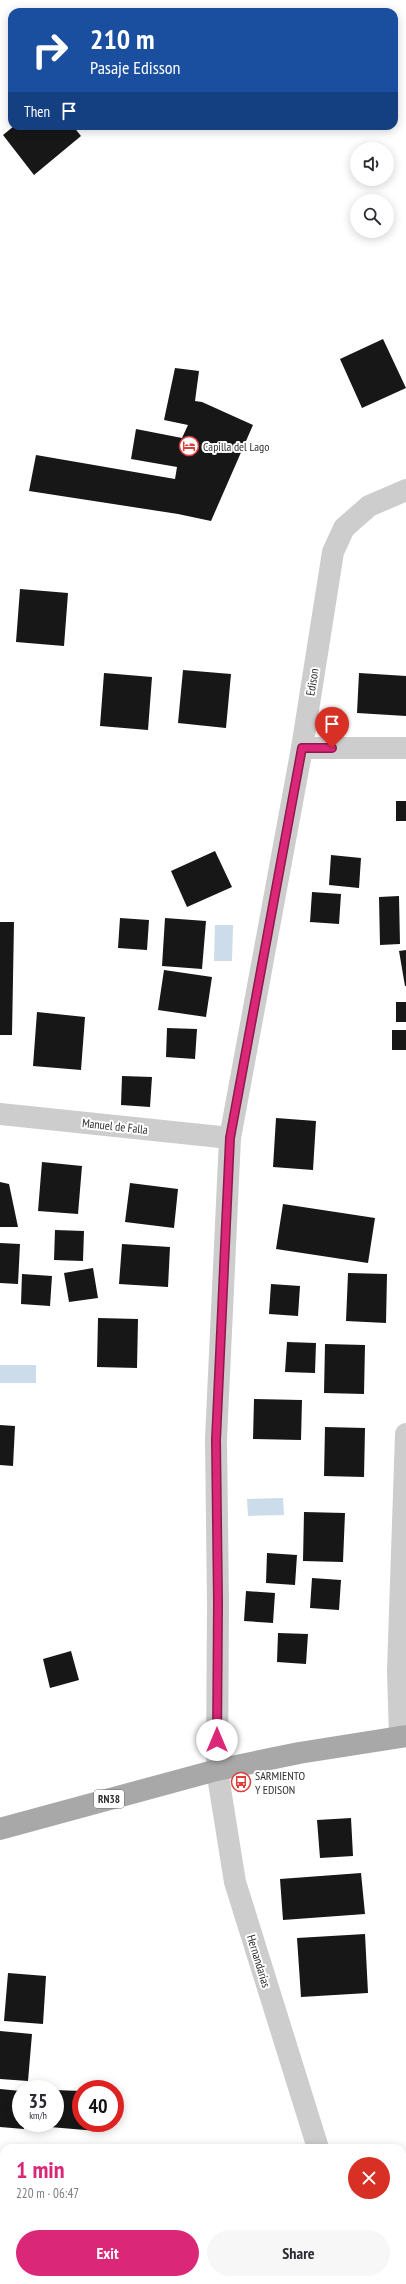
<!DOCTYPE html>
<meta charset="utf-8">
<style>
:root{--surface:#fff;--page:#f7f7f7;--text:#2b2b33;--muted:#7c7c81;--accent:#db2777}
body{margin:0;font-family:"PT Sans Narrow",sans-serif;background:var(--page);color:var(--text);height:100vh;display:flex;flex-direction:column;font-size:15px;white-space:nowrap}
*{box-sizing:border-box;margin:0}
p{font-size:13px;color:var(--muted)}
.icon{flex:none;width:22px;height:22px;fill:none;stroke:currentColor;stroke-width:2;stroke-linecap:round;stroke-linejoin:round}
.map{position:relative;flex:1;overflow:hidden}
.details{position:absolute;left:0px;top:2144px;width:406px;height:140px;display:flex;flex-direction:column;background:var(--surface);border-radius:12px 12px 0 0;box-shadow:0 2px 10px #0003}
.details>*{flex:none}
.top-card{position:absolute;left:8px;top:8px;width:390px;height:122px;border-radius:12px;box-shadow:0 2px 10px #0003;background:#1a4fa0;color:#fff;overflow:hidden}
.tools{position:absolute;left:350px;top:142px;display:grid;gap:8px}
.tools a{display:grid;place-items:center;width:44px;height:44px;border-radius:50%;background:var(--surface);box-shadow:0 2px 10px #0003;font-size:20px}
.speed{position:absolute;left:12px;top:2080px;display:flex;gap:8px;font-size:20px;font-weight:700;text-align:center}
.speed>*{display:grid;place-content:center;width:52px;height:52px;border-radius:50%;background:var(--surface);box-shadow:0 2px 10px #0003;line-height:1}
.speed small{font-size:10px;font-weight:400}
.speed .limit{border:6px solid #d22;background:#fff;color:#111}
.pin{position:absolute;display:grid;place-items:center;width:34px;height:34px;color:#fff;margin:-41px -17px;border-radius:50% 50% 50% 0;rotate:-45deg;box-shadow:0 0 4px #0007}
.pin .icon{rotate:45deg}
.me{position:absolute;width:44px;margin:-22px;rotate:0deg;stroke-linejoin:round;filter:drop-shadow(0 0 3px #0008)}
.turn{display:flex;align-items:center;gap:14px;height:84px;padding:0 16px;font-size:18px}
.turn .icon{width:52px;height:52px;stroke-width:2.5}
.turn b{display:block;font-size:28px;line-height:34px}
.then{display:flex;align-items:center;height:38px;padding:0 16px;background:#0003;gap:8px;font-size:15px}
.round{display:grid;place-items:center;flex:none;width:42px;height:42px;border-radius:21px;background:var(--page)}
.head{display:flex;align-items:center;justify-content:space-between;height:68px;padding:0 16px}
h1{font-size:24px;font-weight:700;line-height:30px;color:var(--accent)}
.cta{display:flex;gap:8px;margin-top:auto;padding:8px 16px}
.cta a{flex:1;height:46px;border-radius:24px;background:var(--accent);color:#fff;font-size:16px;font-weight:700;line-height:46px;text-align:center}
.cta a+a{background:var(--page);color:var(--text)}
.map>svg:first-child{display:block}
.water{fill:#ccdceb}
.building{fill:#171717}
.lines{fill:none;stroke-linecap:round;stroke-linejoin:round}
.minor{stroke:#cdcdcd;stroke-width:22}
.tertiary{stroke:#cdcdcd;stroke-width:22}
.primary{stroke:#a8a8a8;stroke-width:22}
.route-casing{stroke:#8e194d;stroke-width:10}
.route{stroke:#db2777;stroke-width:7}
.labels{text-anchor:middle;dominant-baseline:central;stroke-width:4;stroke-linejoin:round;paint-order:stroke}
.shield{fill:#fff;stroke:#6e6e6e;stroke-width:1}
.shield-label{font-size:11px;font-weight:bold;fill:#303030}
.poi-label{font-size:12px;fill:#303030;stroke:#fff;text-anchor:start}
.street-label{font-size:12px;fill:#303030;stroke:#fff}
</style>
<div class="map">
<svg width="406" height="2284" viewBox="0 0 406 2284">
<rect width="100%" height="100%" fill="#fff"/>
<path class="water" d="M 215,925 L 233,925 L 232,961 L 214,961 Z
M 0,1365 L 36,1365 L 36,1383 L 0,1383 Z
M 283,1498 L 284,1515 L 248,1516 L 247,1499 Z"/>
<path class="building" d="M 14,126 L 73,126 L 81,136 L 34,175 L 3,135 Z
M 383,339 L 406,388 L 362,408 L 340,359 Z
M 175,368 L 199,371 L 195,401 L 202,402 L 253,425 L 211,521 L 178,514 L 29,491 L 36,455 L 175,479 L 177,467 L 131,459 L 136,429 L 182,438 L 188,425 L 164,420 Z
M 20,589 L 68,593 L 64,646 L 16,642 Z
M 183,670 L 231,674 L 226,728 L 178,723 Z
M 104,673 L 152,677 L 148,730 L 100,726 Z
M 359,673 L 406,676 L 406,716 L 357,713 Z
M 396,801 L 406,801 L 406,821 L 396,821 Z
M 215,851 L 232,887 L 187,907 L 171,871 Z
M 331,855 L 361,858 L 359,888 L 329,885 Z
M 312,892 L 341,894 L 339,924 L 310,922 Z
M 399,896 L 400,944 L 380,945 L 379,897 Z
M 120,918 L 149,920 L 147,950 L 118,948 Z
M 165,918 L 206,921 L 202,969 L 162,966 Z
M 0,922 L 14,922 L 12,1035 L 0,1035 Z
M 406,950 L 406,986 L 405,986 L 399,951 Z
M 164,970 L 212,977 L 206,1017 L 158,1010 Z
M 396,1002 L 406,1002 L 406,1022 L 396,1022 Z
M 37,1012 L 85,1017 L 81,1070 L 33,1066 Z
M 167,1028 L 197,1029 L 195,1059 L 166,1057 Z
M 392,1030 L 406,1030 L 406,1050 L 392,1050 Z
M 122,1076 L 152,1077 L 150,1107 L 121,1105 Z
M 276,1118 L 316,1121 L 313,1170 L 273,1167 Z
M 42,1162 L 82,1166 L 78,1214 L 38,1211 Z
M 0,1182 L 9,1184 L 18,1227 L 0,1227 Z
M 130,1183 L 178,1189 L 174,1228 L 125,1222 Z
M 283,1204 L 375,1218 L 368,1263 L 276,1249 Z
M 55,1230 L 84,1231 L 83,1261 L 54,1260 Z
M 0,1243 L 20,1244 L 18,1284 L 0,1283 Z
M 122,1244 L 170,1247 L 168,1287 L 119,1284 Z
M 93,1268 L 98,1298 L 69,1302 L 64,1273 Z
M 348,1273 L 387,1274 L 386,1323 L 346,1321 Z
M 22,1274 L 52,1276 L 50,1306 L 21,1304 Z
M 271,1284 L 300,1286 L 298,1316 L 269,1314 Z
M 98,1318 L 138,1319 L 137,1368 L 97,1367 Z
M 287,1342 L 316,1343 L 315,1373 L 285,1372 Z
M 325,1344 L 365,1345 L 364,1394 L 324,1393 Z
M 254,1399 L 302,1400 L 301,1440 L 253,1439 Z
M 0,1425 L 15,1426 L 13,1466 L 0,1465 Z
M 325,1427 L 365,1428 L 364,1477 L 324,1476 Z
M 304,1512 L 345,1513 L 343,1562 L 303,1561 Z
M 267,1553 L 297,1555 L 295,1585 L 266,1583 Z
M 312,1578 L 341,1580 L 339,1610 L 310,1608 Z
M 246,1591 L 275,1593 L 273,1623 L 244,1621 Z
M 278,1633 L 308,1634 L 306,1664 L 277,1662 Z
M 71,1651 L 79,1680 L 50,1688 L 43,1659 Z
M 351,1818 L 353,1856 L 320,1858 L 317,1820 Z
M 361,1873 L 365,1914 L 283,1920 L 280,1879 Z
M 365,1934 L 368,1993 L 301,1997 L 297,1938 Z
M 8,1973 L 46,1976 L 43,2024 L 4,2021 Z
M 0,2031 L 32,2034 L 28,2081 L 0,2079 Z
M 0,2089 L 21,2091 L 21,2123 L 24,2123 L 24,2129 L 0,2127 Z
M 55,2090 L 81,2091 L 81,2123 L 97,2123 L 97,2131 L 50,2127 L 50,2123 L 55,2123 Z"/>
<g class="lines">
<path class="minor" d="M 302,748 L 406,748
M 0,1114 L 230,1138
M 400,1737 L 398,1671 L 406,1434
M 217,1770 L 235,1882 L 318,2148
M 402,2248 L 406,2253
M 322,2284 L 327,2280"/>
<path class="tertiary" d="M 217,1770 L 218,1603 L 216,1439 L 230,1138 L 302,748 L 333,552 L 344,528 L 369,506 L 406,490"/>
<path class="primary" d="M 0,1829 L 217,1770 L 299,1753 L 406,1736"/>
</g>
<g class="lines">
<g class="route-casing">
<path id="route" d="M 217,1740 L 218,1602 L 216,1440 L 230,1138 L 302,748 L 332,748"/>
</g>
<use href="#route" class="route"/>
</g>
<defs>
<g id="hotel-ring" transform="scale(1)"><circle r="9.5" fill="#fff" stroke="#dd3e3b" stroke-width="1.5"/><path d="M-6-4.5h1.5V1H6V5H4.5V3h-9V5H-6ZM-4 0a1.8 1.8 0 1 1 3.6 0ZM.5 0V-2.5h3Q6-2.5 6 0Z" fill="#dd3e3b"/></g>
<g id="bus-ring" transform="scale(1)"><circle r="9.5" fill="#fff" stroke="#dd3e3b" stroke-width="1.5"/><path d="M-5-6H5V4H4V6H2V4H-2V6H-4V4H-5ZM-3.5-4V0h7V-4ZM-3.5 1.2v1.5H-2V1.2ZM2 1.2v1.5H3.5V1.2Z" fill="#dd3e3b"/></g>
</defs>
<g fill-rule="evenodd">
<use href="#hotel-ring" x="189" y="446"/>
<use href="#bus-ring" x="241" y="1782"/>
</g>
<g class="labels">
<rect class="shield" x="94" y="1790" width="30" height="18" rx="3"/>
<g class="shield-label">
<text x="109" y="1799">RN38</text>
</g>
<g class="poi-label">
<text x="203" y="446">Capilla del Lago</text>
<text x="255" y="1775">SARMIENTO<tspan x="255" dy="14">Y EDISON</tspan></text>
</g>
<g class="street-label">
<text transform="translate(312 682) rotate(-81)">Edison</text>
<text transform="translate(115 1126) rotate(6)">Manuel de Falla</text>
<text transform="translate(259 1961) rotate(73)">Hernandarias</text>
</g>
</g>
</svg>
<div class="tools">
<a><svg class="icon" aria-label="sound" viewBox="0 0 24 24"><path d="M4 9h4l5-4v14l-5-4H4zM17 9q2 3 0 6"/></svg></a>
<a><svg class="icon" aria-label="search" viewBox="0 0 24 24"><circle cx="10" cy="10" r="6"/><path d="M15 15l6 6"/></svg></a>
</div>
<div class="speed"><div>35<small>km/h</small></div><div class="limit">40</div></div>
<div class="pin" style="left:332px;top:748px;background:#d93025"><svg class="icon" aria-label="arrive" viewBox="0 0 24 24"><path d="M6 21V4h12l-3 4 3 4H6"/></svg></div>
<svg class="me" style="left:217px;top:1740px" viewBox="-20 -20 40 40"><circle r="19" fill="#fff"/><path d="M0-13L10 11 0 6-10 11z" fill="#db2777"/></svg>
<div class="top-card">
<div class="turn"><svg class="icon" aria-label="right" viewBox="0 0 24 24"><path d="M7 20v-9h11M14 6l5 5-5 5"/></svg><div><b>210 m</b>Pasaje Edisson</div></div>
<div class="then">Then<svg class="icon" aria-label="arrive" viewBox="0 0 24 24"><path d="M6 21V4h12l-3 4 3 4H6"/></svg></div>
</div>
<section class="details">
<div class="head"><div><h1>1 min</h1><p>220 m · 06:47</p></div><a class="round" style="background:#d93025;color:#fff"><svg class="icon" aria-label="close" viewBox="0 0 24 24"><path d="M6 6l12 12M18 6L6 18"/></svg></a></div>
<div class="cta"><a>Exit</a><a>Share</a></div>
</section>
</div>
